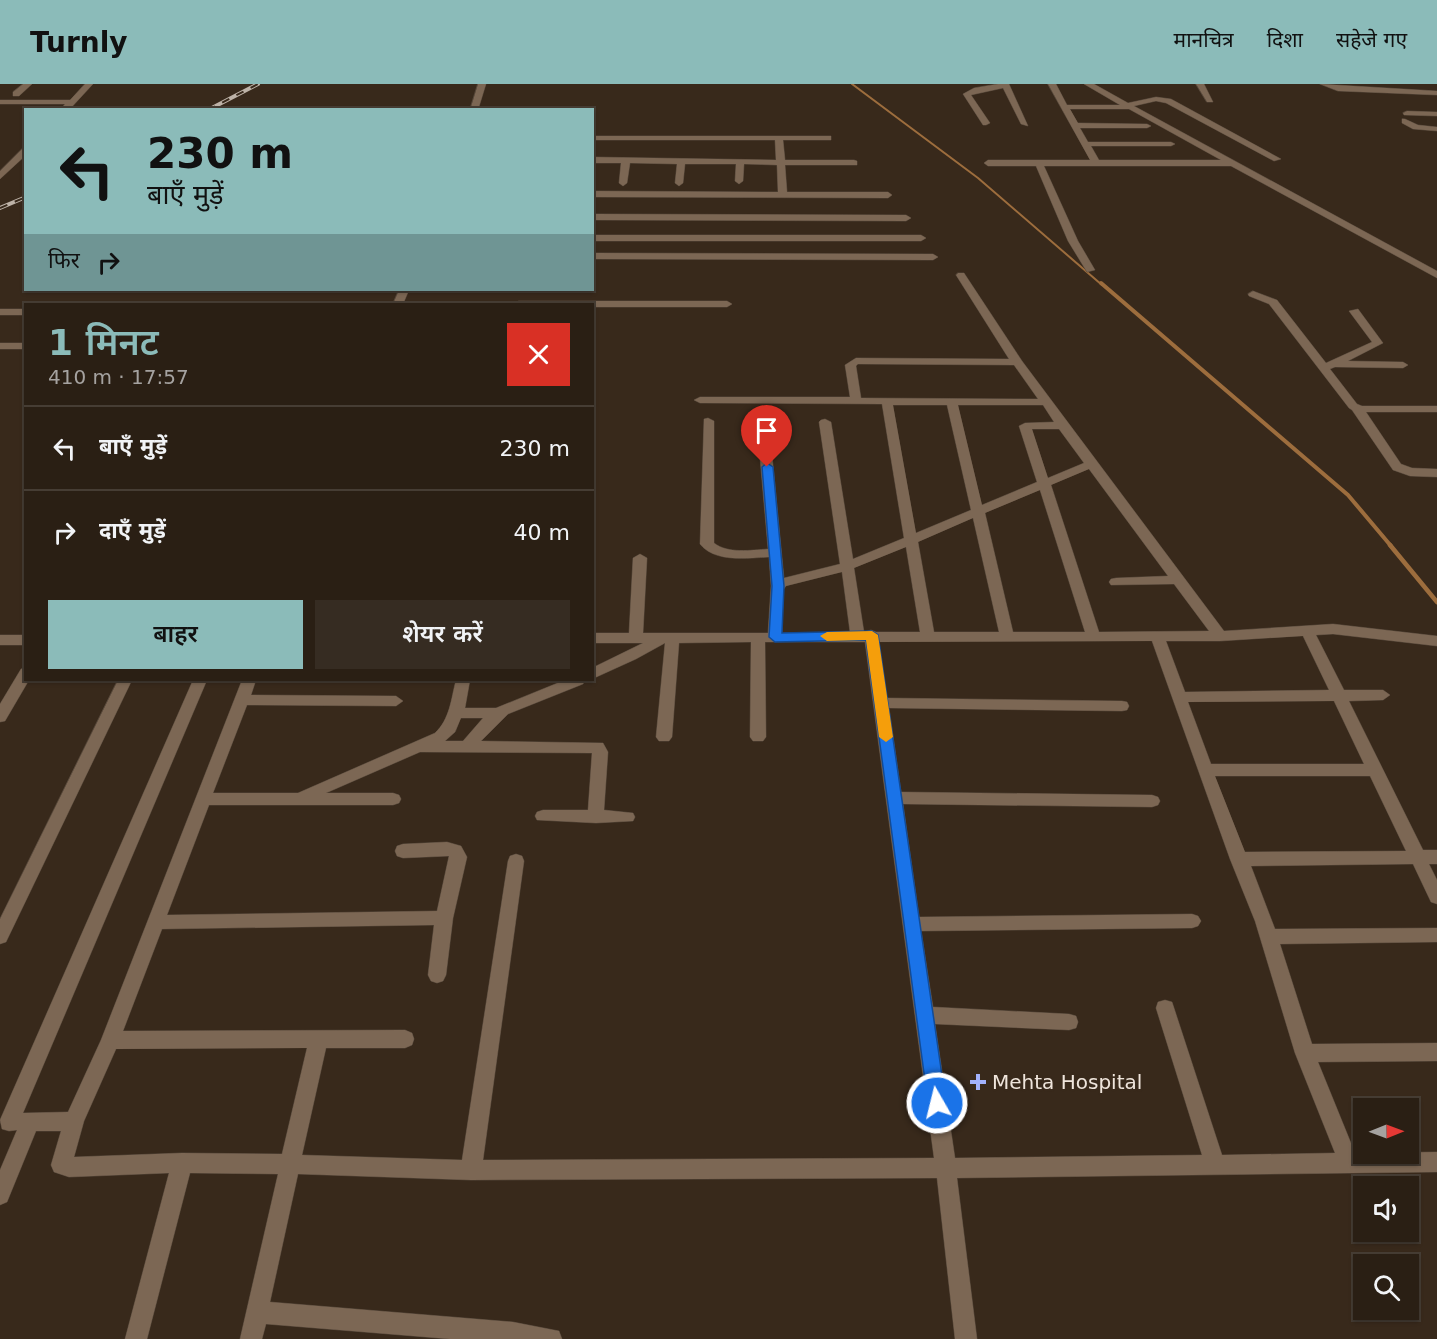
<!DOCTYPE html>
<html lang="hi">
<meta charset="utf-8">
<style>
:root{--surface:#2a1f14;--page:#362c22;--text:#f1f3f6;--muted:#a5a2a0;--line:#463d34;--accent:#8bbbb9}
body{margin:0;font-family:"DejaVu Sans","Noto Sans Devanagari",sans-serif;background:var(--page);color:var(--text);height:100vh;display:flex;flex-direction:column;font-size:22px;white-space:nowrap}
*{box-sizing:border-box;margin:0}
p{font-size:20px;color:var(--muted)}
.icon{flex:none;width:33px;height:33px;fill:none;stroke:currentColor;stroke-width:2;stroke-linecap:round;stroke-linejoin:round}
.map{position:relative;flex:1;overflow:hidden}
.side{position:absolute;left:24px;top:219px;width:570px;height:378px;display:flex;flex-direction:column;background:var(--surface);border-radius:0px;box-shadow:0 2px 4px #0004,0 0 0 2px var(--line)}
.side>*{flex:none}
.top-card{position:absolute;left:24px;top:24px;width:570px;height:183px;border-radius:0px;box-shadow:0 2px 4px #0004,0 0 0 2px var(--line);background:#8bbbb9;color:#111;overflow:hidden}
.needle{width:39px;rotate:89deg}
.controls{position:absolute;left:1353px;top:1014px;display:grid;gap:12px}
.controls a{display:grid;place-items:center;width:66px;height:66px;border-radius:0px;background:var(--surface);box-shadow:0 2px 4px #0004,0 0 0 2px var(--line);font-size:30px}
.pin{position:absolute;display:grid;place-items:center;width:51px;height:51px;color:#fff;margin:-62px -26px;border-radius:50% 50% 50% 0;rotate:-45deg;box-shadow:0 0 6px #0007}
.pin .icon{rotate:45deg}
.me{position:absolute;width:66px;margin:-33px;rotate:352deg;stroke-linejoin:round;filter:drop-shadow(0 0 4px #0008)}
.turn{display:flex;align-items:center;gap:21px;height:126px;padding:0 24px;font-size:27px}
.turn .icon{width:78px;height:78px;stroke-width:2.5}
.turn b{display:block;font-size:42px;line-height:51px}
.then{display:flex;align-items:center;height:57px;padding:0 24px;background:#0003;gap:12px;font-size:22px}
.round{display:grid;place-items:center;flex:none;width:63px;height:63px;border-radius:0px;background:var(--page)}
.head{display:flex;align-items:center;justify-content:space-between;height:102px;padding:0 24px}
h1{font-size:36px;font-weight:600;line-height:45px;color:var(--accent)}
.button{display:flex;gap:12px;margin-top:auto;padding:12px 24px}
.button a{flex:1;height:69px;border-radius:0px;background:var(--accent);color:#111;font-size:24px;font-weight:600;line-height:69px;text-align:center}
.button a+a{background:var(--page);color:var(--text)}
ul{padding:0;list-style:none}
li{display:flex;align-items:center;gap:18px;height:84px;padding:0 24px;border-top:2px solid var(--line)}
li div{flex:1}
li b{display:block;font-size:22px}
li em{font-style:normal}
header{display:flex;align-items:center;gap:36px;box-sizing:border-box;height:84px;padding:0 30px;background:var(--accent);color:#111}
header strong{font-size:28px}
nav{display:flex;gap:33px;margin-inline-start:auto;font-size:21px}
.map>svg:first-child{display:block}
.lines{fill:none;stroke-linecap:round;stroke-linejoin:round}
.stream-far2{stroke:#9d6d3d;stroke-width:2}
.stream-far1{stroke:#9d6d3d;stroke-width:4}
.stream{stroke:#9d6d3d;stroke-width:4.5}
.minor-casing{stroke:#55473a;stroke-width:1}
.minor{fill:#7c6754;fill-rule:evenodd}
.rail-casing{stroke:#bdb2a7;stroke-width:4}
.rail{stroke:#38291b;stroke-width:2;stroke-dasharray:8;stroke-linecap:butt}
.route{fill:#1a73e8;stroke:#114b97;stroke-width:1.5}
.slow{fill:#f59e0b}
.poi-dot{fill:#a2b2fd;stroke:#38291b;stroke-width:2}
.labels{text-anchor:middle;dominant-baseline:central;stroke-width:4.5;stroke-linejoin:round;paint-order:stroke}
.near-poi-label{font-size:20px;fill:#efe5dc;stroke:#38291b;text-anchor:start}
</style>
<header>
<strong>Turnly</strong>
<nav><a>मानचित्र</a><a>दिशा</a><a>सहेजे गए</a></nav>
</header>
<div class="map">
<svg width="1437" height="1255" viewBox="0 0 1437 1255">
<rect width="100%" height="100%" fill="#38291b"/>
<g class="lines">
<path class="stream-far2" d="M 852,0 L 978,94 L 1102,201"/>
<path class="stream-far1" d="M 1101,199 L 1348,411 L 1391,462"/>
<path class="stream" d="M 1390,461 L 1437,518"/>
<g class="minor-casing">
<path id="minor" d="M 23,0 L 32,0 L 19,12 L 13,12 L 13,8 Z
M 85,0 L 93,0 L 69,26 L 60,26 L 65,20 L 0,20 L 0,16 L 70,16 Z
M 478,0 L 486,0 L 478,26 L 470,26 Z
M 998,0 L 1009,0 L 1028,42 L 1021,40 L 1003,4 L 971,11 L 990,39 L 986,41 L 983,41 L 963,10 L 974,4 Z
M 1048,0 L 1056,0 L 1067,21 L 1120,21 L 1084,0 L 1094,0 L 1128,19 L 1156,13 L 1171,15 L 1281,75 L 1274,77 L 1166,19 L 1156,17 L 1134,22 L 1437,187 L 1437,194 L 1231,82 L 1044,82 L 1078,157 L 1095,186 L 1087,188 L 1068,157 L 1036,82 L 988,82 L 984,79 L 988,76 L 1090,76 ZM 1070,25 L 1129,25 L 1221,76 L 1099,76 L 1091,62 L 1171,62 L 1175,60 L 1171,58 L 1088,58 L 1080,44 L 1147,44 L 1151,42 L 1147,40 L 1078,39 Z
M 1196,0 L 1204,0 L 1213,18 L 1207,18 Z
M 1320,0 L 1437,7 L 1437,11 L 1338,7 Z
M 1407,27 L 1437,28 L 1437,32 L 1404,31 L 1403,29 Z
M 1405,35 L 1418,41 L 1437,43 L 1437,47 L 1413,45 L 1402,39 L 1402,35 Z
M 592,52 L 831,52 L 831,56 L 783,56 L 785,76 L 854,76 L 857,77 L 857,81 L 785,81 L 787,108 L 888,108 L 892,111 L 888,114 L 592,113 L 592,107 L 778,108 L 777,81 L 744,80 L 743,97 L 739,100 L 735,97 L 736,80 L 685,80 L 683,99 L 679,102 L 675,99 L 677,80 L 630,79 L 627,99 L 623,102 L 619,99 L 621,79 L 592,79 L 592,73 L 776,76 L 775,56 L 592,56 Z
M 23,64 L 26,64 L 26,71 L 0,95 L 0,87 Z
M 592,130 L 906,131 L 911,134 L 906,137 L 592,136 Z
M 593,151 L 921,151 L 926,154 L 921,157 L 593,157 Z
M 592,169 L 933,170 L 938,173 L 933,176 L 592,175 Z
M 958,189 L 964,189 L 1022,277 L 1224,547 L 1333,540 L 1437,552 L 1437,562 L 1333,550 L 1316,551 L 1344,606 L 1383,606 L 1390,611 L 1383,616 L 1349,617 L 1423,766 L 1437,766 L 1437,780 L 1429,780 L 1437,796 L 1437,820 L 1431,818 L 1413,780 L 1251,782 L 1275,845 L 1437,844 L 1437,858 L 1280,860 L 1312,960 L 1437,959 L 1437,977 L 1318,978 L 1355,1069 L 1437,1068 L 1437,1088 L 957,1094 L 977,1255 L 955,1255 L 937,1094 L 471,1096 L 298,1090 L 270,1218 L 513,1238 L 559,1247 L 562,1255 L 450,1255 L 266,1240 L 262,1255 L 240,1255 L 278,1090 L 190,1089 L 147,1255 L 125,1255 L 169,1089 L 69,1093 L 54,1088 L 51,1081 L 61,1047 L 36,1047 L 7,1118 L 0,1121 L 0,1086 L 17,1046 L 9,1047 L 2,1045 L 0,1036 L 193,596 L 207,596 L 23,1029 L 68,1028 L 101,956 L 242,596 L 256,596 L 251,611 L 396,612 L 403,617 L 396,622 L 247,621 L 213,709 L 298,709 L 435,649 C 450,635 451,615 456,596 L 470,596 L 465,624 L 496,624 L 565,596 L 585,596 L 583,600 L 508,630 L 481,657 L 603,659 L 608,668 L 604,726 L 633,729 L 635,733 L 633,737 L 596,739 L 537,736 L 535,732 L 537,728 L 543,726 L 588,726 L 592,669 L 420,668 L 326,709 L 393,709 L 399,711 L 401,715 L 399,719 L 393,721 L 209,721 L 167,831 L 437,827 L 449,772 L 403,774 L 397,772 L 395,767 L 397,762 L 403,760 L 447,758 L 461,762 L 467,773 L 453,834 L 446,891 L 443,897 L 437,899 L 431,897 L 428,891 L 434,841 L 162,845 L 123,947 L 405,946 L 412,949 L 414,955 L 412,961 L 405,964 L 326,964 L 302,1071 L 462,1076 L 508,777 L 510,772 L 516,770 L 522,772 L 524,777 L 483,1076 L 934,1074 L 865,558 L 765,558 L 766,653 L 763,657 L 753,657 L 750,653 L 751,558 L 679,559 L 672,653 L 669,657 L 659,657 L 656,653 L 665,559 L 636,575 L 592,595 L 592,584 L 643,559 L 592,559 L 592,549 L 629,549 L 633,474 L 640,470 L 647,474 L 643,549 L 768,549 L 771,502 L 769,473 C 748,474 715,479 700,460 L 704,335 L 708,334 L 714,337 L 714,459 C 728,470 751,466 768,465 L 757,340 L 763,337 L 769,340 L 784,494 L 840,480 L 819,338 L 821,336 L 825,335 L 831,338 L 853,475 L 904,454 L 882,320 L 700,319 L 694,316 L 700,313 L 850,313 L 845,281 L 856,274 L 1009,275 L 956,191 ZM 858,280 L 1014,281 L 1038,315 L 861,314 L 856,282 ZM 893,321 L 947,321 L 971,426 L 916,449 ZM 958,321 L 1043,321 L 1054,338 L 1025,339 L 1019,342 L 1037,398 L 982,421 ZM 1032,345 L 1059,345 L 1084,379 L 1048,394 ZM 1089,385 L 1168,492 L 1116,494 L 1111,495 L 1109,498 L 1111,501 L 1174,500 L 1209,547 L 1099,548 L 1051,401 ZM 1040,406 L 1085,548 L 1013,548 L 985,429 ZM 973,434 L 999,548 L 934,548 L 918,458 ZM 906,463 L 920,548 L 876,548 L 871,546 L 864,548 L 854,484 ZM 842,488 L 850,548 L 782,549 L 783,506 L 786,502 ZM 1303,552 L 1329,606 L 1185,608 L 1166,557 L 1220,557 ZM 1152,557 L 1230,775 L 1255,837 L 1295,969 L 1335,1069 L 1222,1071 L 1174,924 L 1172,918 L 1165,916 L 1158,918 L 1156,924 L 1202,1071 L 955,1074 L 935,940 L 1069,946 L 1076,944 L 1078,938 L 1076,932 L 1069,930 L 933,923 L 921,847 L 1192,844 L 1198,842 L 1201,837 L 1198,832 L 1192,830 L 919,833 L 903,720 L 1152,723 L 1158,721 L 1160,717 L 1158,713 L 1152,711 L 901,708 L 889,624 L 1122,627 L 1127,626 L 1129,622 L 1127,618 L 1122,617 L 887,614 L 879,558 ZM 1334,617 L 1364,680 L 1211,680 L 1188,618 ZM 461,634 L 483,634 L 463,657 L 445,657 L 455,648 ZM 1215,692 L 1370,692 L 1406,767 L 1245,768 ZM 307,964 L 282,1070 L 182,1069 L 74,1073 L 84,1037 L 116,965 Z
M 399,206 L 409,206 L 403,220 L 393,220 Z
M 1253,207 L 1277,216 L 1326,279 L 1372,258 L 1349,227 L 1358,225 L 1383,259 L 1348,277 L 1403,278 L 1408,281 L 1403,284 L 1335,283 L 1330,285 L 1357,320 L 1362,322 L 1437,322 L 1437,328 L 1366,328 L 1401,380 L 1412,384 L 1437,385 L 1437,393 L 1410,392 L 1393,386 L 1352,326 L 1349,324 L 1269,220 L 1249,212 L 1248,210 Z
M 519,217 L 727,217 L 732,220 L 727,223 L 592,223 L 592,220 L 514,220 Z
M 0,225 L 26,225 L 26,231 L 0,231 Z
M 0,259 L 26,259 L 26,265 L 0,265 Z
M 0,551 L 26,551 L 26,561 L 0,561 Z
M 26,584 L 26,596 L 29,596 L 5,637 L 0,638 L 0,620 L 21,585 Z
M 118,596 L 132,596 L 6,858 L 0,860 L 0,835 Z"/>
</g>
<use href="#minor" class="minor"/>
<g class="rail-casing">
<path id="rail" d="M 208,26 L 258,0
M 0,124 L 26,113"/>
</g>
<use href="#rail" class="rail"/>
</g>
<path class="route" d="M 767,379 L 773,383 L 784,502 L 782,549 L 872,547 L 878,551 L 946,1019 L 944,1025 L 937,1027 L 931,1025 L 928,1019 L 866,556 L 775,558 L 769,553 L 772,502 L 762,383 Z"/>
<path class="slow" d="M 872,547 L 878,551 L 893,653 L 886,658 L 879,653 L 866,556 L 827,557 L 820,552 L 827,548 Z"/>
<path class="poi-dot" d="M975 989h6v6h6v6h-6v6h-6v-6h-6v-6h6z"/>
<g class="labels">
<g class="near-poi-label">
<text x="992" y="998">Mehta Hospital</text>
</g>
</g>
</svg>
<div class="controls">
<a><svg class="needle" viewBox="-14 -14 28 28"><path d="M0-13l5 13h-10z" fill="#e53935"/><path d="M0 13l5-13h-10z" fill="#a5a2a0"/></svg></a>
<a><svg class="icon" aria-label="sound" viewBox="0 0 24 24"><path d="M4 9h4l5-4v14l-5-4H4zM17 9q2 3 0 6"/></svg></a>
<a><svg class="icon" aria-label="search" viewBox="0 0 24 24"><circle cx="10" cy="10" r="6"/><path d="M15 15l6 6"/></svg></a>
</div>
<div class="pin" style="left:767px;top:383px;background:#d93025"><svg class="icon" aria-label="arrive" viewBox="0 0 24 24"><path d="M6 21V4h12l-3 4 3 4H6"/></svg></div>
<svg class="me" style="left:937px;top:1019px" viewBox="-20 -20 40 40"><circle r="17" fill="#1a73e8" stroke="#fff" stroke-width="3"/><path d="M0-11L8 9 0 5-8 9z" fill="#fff"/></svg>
<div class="top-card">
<div class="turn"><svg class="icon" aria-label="left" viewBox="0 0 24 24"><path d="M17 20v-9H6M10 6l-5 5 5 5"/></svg><div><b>230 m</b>बाएँ मुड़ें</div></div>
<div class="then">फिर<svg class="icon" aria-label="right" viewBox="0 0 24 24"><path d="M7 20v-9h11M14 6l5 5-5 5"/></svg></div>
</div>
<section class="side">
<div class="head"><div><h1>1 मिनट</h1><p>410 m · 17:57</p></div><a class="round" style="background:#d93025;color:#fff"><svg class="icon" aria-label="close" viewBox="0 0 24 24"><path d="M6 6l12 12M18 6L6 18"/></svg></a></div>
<ul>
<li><svg class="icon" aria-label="left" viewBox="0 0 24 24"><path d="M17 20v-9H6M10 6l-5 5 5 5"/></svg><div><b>बाएँ मुड़ें</b></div><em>230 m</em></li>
<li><svg class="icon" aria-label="right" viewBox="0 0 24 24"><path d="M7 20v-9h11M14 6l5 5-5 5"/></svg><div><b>दाएँ मुड़ें</b></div><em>40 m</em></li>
</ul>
<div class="button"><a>बाहर</a><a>शेयर करें</a></div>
</section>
</div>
